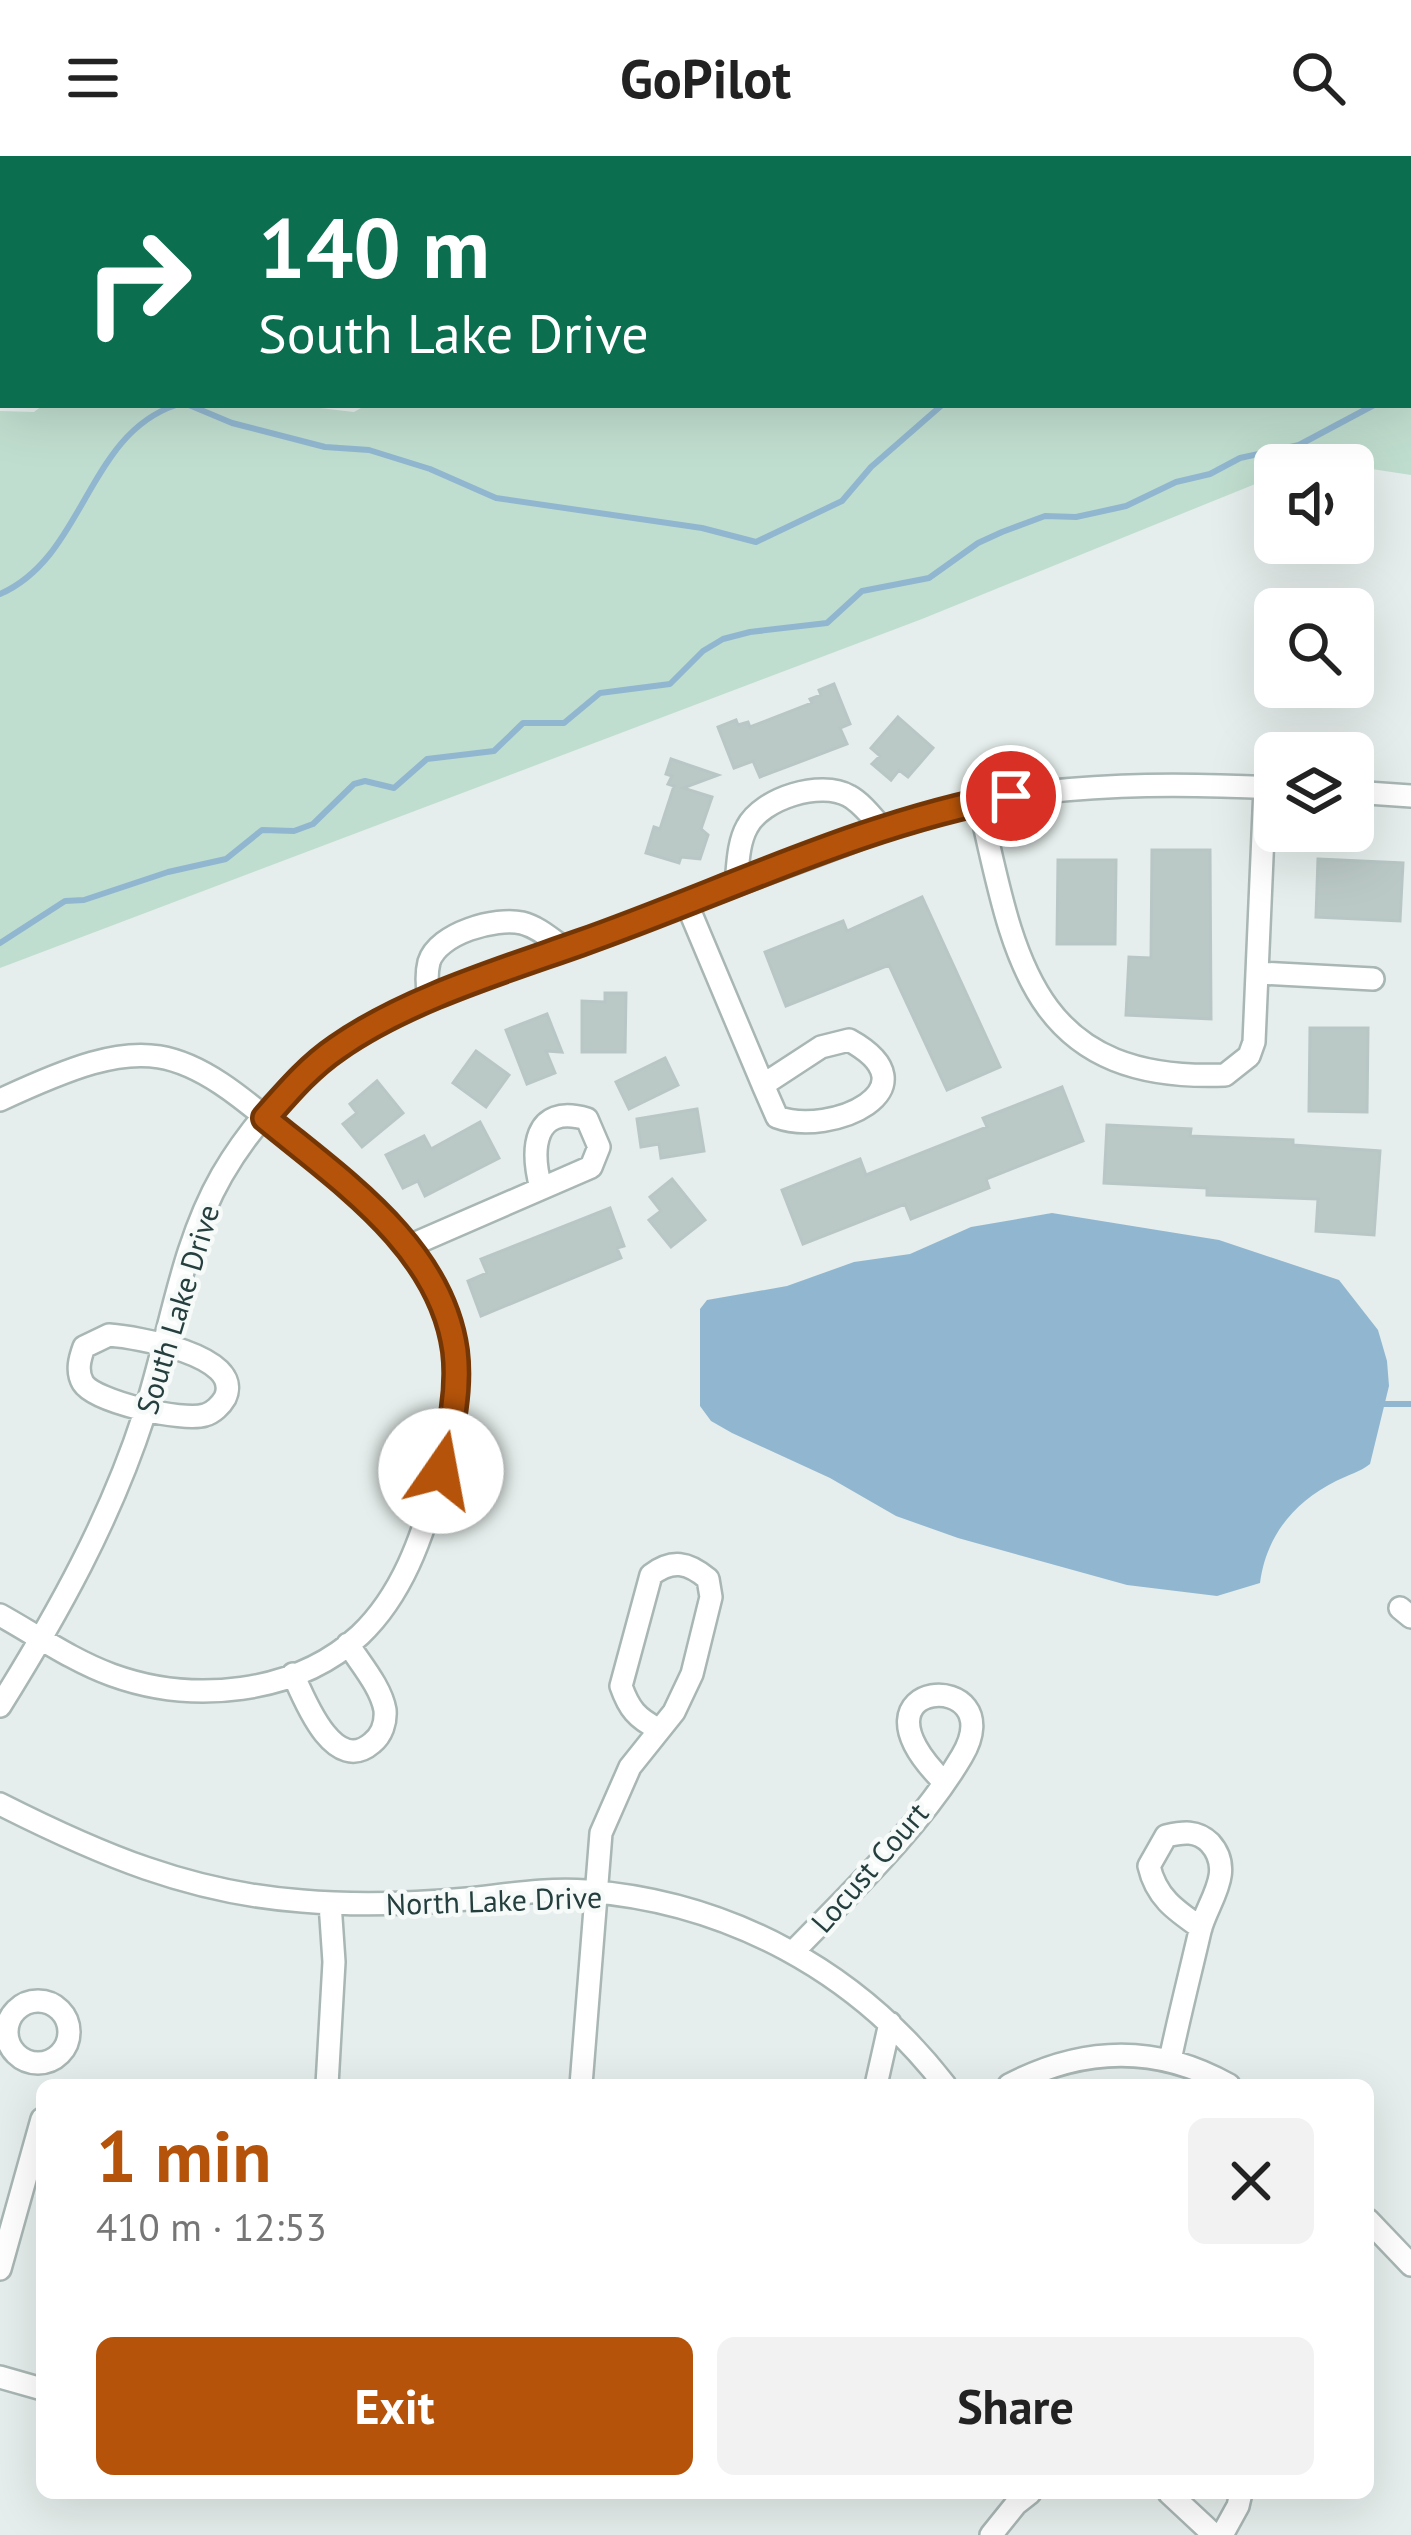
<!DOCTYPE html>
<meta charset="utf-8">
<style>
:root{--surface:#fff;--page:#f2f2f2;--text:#222;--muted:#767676;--accent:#b45309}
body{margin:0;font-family:"PT Sans",sans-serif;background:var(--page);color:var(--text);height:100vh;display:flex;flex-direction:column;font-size:45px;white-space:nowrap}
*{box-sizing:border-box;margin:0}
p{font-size:39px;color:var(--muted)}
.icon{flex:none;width:66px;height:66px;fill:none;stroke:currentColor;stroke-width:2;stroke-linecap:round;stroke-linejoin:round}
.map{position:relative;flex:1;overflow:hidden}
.side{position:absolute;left:36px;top:1923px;width:1338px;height:420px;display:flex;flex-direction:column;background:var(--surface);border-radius:18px;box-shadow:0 12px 48px #0002}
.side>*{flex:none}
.banner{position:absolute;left:0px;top:0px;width:1413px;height:252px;box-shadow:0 12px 48px #0002;background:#0b6e4f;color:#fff;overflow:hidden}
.buttons{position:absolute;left:1254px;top:288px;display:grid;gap:24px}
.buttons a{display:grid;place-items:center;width:120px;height:120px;border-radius:18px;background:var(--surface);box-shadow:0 12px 48px #0002;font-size:60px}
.pin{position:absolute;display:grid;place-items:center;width:102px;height:102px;color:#fff;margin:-51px;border:6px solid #fff;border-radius:50%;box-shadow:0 3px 12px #0007}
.me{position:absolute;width:132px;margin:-66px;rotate:12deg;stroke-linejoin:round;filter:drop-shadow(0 0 9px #0008)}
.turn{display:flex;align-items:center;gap:42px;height:252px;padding:0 60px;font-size:54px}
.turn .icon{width:156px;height:156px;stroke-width:2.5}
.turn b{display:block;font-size:84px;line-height:102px}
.round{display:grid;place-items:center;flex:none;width:126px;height:126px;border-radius:18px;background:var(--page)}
.overview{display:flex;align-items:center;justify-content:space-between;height:204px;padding:0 60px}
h1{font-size:72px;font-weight:700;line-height:90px;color:var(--accent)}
.primary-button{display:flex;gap:24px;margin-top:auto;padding:24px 60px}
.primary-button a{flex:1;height:138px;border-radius:18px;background:var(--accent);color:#fff;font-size:48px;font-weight:700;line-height:138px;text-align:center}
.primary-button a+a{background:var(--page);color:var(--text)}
header{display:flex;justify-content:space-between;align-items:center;height:156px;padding:0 60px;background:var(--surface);font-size:54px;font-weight:700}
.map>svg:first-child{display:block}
.green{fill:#c0decf}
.water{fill:#91b7d0}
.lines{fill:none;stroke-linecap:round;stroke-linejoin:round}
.stream{stroke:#91b7d0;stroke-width:6}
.building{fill:#bbc9c6;stroke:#b8c7c5;stroke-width:3}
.minor-casing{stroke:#a8b6b4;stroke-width:26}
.minor{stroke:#fff;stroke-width:21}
.route-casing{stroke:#753606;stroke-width:30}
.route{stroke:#b45309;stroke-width:21}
.labels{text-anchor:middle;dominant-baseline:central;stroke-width:9;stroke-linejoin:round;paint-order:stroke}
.street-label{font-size:30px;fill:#253f3e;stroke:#f6faf9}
</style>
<header><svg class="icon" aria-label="menu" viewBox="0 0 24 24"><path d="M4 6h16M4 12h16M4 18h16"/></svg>GoPilot<svg class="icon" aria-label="search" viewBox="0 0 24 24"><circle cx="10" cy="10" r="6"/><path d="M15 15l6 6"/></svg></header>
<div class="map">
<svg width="1411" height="2379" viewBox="0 0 1411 2379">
<rect width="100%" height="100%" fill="#e5eeec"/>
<path class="green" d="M 0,0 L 830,0 L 831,3 L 3,5 Z
M 844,0 L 1411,0 L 1411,6 L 845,3 Z
M 1411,30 L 1411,319 L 1313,304 L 1302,309 L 1275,309 L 1275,320 L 922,463 L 0,812 L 0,255 L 34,256 L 43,249 L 294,249 L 354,256 L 366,249 L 1410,249 Z"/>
<path class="water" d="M 1052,1057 L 1219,1084 L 1339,1124 L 1378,1174 L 1387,1205 L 1389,1230 L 1370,1308 C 1360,1316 1348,1319 1336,1325 C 1294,1346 1266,1380 1260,1427 L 1217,1440 L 1127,1429 L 958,1382 L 896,1360 L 830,1322 L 732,1277 L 711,1265 L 700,1250 L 700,1153 L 707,1144 L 787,1130 L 854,1106 L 910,1098 L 971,1071 Z"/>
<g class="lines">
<path class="stream" d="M 1410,113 L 1411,114
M 1410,244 L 1411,244
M 189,249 L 232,267 L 325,291 L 369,294 L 430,313 L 496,342 L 702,372 L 756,386 L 842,345 L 871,311 L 942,249
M 0,438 C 85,401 86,279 176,249
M 0,787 L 65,745 L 84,744 L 168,716 L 226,703 L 262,674 L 294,675 L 313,668 L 354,628 L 365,625 L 394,632 L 427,603 L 494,595 L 523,567 L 564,567 L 600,537 L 670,528 L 703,495 L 723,483 L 750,476 L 827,467 L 862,435 L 929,422 L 978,387 L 1002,376 L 1045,360 L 1076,361 L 1126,350 L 1176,326 L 1210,318 L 1240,302 L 1299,289 L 1374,249
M 1379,1248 L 1411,1248"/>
</g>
<path class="building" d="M 834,528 L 850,568 L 840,572 L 847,588 L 760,621 L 753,605 L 734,612 L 718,571 L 736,564 L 738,569 L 748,566 L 750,571 L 812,547 L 810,543 L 821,539 L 819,534 Z
M 898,561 L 933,592 L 908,621 L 899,614 L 891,624 L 872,608 L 880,600 L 871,592 Z
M 671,603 L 718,619 L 683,632 L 712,641 L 701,673 L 708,679 L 700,703 L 681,701 L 679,707 L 646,697 L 654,671 L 660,673 L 674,630 L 668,628 L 672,620 L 666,618 Z
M 1152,694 L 1210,694 L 1211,863 L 1126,859 L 1129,801 L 1151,802 Z
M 1318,703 L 1403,707 L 1400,765 L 1316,761 Z
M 1058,704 L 1116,704 L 1115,788 L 1057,788 Z
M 922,741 L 1000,911 L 947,934 L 889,809 L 786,850 L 765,796 L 843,765 L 847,775 Z
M 605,837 L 626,837 L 625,896 L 582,896 L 582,845 L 605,846 Z
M 547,858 L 562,896 L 546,895 L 555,917 L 527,928 L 506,874 Z
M 1310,872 L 1368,872 L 1367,956 L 1309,955 Z
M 476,895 L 509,919 L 486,951 L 453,927 Z
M 665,902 L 678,929 L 629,953 L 616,926 Z
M 377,925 L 403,957 L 362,991 L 343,968 L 357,957 L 350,948 Z
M 1062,931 L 1083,985 L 986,1023 L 989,1032 L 911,1063 L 905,1048 L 803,1088 L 782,1034 L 860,1003 L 866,1019 L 987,971 L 983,962 Z
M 697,953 L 704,995 L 661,1002 L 659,988 L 641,991 L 637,963 Z
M 480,966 L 499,1002 L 425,1040 L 418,1025 L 403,1032 L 386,999 L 424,980 L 431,993 Z
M 1107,969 L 1191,973 L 1190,980 L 1293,984 L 1293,989 L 1380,995 L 1374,1079 L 1316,1075 L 1318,1043 L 1207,1039 L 1207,1032 L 1104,1027 Z
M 672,1023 L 705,1064 L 671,1091 L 649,1064 L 661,1055 L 650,1041 Z
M 610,1052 L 624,1090 L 617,1092 L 621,1102 L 481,1160 L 468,1125 L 487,1117 L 481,1103 Z"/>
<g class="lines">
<g class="minor-casing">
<path id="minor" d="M 1353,636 L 1411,640
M 979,646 C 1014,799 1029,927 1225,919 L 1249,900 L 1254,886 L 1265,632
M 736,727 C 738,709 738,687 747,671 C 762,642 821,624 849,640 C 862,647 873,662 883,673
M 686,746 L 763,929
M 1259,817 L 1373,823
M 429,844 C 427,832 426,818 429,806 C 438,777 496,761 522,767 C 538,771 551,783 564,792
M 849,884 C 938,933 831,981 777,961 L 763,929 L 821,891 Z
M 0,944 C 149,875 176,883 298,989 C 350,1034 410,1077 439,1141 C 466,1202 455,1265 437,1327 C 422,1382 402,1439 360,1479 C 295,1539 192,1548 112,1519 C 73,1505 36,1479 0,1459
M 407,1091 L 591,1011 L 599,991 L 587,963 C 532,947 531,995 541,1032
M 109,1179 C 135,1181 245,1199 225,1242 C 221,1249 213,1257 205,1259 C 183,1266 95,1246 83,1227 C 76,1215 80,1202 84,1191 Z
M 1400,1452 L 1411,1461
M 293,1518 C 304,1543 334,1620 372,1587 C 382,1579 386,1566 385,1554 C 381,1531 360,1507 348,1488
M 0,1550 C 58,1457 110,1364 144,1259 C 170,1180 180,1092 222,1019 C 250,971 292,923 337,892 C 409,840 503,816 585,785 C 670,753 755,721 840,690 C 882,674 924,657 969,648 C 1069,627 1173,627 1275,632
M 0,1648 C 99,1698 190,1737 302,1745 C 358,1750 412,1748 467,1743 C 506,1739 547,1732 586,1735 C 729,1746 857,1815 945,1929
M 793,1796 C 849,1738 921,1670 962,1600 C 1014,1511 836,1520 944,1626
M7 1876a31 31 0 1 1 62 0a31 31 0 1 1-62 0Z
M 1170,1904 C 1179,1861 1190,1818 1200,1775 C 1207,1746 1236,1716 1210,1687 C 1197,1674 1183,1676 1166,1680 L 1149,1710 C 1156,1741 1175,1754 1201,1772
M 327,1929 L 334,1806 L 330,1747
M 581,1929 L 601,1677 L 630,1611 L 674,1556 L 692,1518 L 711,1441 L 708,1423 C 688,1406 672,1403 651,1419 L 621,1530 C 629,1553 637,1562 658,1573
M 876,1929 L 890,1867
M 1009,1929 C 1082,1891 1156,1888 1229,1929
M 1368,2064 L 1411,2109
M 0,2113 L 42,1963
M 0,2221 L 42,2233
M 1169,2337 L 1214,2379
M 991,2379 L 1016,2348 L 1030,2337
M 1222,2379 L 1238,2350 L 1241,2337"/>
</g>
<use href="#minor" class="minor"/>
</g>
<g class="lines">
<g class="route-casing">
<path id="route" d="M 441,1315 C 450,1276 460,1236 455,1195 C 441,1091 340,1024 265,962 C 288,936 309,911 337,892 C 405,844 501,815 580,787 C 722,737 862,667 1011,640"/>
</g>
<use href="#route" class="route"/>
</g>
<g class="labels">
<g class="street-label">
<text transform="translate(177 1153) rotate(-73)">South Lake Drive</text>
<text transform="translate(869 1711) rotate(-49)">Locust Court</text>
<text transform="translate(494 1744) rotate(-2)">North Lake Drive</text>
</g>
</g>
</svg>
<div class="buttons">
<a><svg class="icon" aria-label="sound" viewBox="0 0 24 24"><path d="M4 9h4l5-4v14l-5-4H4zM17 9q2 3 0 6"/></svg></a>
<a><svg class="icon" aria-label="search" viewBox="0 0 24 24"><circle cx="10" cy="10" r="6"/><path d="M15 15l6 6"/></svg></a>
<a><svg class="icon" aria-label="layers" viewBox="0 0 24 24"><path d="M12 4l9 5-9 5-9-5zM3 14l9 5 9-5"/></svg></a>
</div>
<div class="pin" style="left:1011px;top:640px;background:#d93025"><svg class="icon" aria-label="arrive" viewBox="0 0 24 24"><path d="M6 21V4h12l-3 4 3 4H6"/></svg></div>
<svg class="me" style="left:441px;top:1315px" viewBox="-20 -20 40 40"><circle r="19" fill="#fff"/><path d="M0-13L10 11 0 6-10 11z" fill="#b45309"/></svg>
<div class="banner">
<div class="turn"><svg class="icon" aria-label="right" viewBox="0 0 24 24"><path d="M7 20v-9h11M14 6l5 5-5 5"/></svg><div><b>140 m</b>South Lake Drive</div></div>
</div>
<section class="side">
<div class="overview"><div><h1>1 min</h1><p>410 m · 12:53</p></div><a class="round"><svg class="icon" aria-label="close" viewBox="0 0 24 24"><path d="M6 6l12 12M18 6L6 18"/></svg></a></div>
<div class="primary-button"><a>Exit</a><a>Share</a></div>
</section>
</div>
